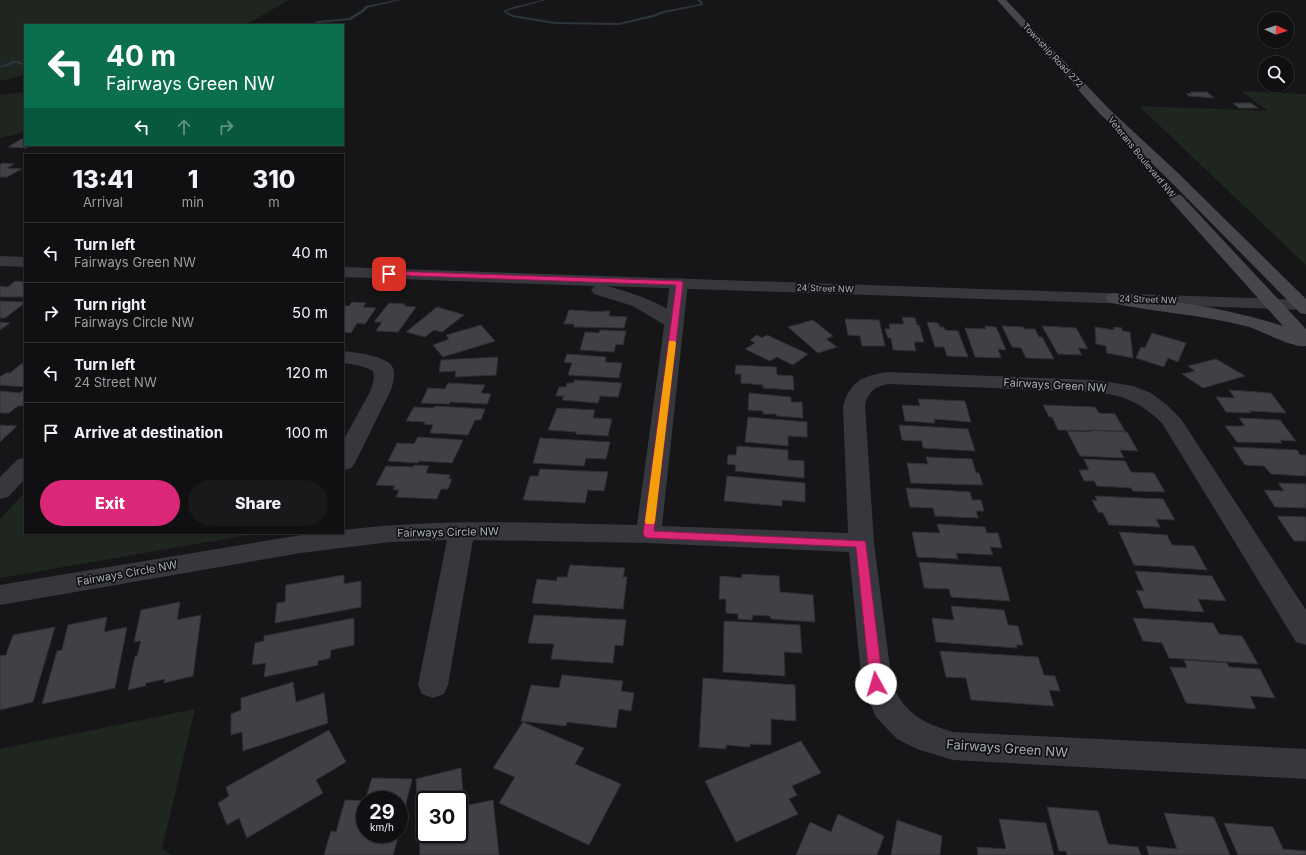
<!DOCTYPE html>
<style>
:root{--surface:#101012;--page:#19191b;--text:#f1f3f6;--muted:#9c9d9f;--line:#303032;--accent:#db2777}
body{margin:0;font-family:Inter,sans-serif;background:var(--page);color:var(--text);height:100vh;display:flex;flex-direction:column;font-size:15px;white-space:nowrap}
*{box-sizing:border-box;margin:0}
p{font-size:13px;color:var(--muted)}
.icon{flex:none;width:22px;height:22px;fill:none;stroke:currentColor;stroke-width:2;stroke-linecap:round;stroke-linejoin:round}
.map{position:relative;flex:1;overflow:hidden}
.side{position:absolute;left:24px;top:154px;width:320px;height:380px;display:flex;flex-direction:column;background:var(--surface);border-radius:0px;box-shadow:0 1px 3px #0004,0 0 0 1px var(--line)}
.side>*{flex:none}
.hud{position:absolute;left:24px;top:24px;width:320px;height:122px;border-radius:0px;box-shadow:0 1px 3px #0004,0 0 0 1px var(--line);background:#0b6e4f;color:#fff;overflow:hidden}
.needle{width:26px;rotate:94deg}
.tools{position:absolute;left:1258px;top:12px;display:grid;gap:8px}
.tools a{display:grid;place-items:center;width:36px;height:36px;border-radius:50%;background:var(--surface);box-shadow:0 1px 3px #0004,0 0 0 1px var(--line);font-size:20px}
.speed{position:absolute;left:356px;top:791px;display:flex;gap:8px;font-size:20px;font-weight:700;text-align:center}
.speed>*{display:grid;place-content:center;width:52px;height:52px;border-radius:50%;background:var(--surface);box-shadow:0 1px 3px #0004,0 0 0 1px var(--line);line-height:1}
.speed small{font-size:10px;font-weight:400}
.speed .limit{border:2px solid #111;border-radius:6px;background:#fff;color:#111}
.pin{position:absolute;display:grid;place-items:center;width:34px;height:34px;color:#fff;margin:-17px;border-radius:8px;box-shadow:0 2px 6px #0006}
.me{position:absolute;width:44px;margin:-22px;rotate:354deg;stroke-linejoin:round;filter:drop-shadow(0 0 3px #0008)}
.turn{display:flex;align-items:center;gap:14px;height:84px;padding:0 16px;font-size:18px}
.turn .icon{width:52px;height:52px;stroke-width:2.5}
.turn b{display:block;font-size:28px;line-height:34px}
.lanes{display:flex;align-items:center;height:38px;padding:0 16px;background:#0003;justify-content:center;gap:20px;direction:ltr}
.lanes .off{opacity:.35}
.eta{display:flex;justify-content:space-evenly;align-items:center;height:68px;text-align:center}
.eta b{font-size:24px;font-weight:800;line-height:28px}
.primary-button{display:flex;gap:8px;margin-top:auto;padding:8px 16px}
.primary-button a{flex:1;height:46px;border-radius:24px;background:var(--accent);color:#fff;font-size:16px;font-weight:800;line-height:46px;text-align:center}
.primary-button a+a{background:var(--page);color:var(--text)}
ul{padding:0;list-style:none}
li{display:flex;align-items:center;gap:12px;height:60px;padding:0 16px;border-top:1px solid var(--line)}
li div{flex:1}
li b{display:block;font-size:15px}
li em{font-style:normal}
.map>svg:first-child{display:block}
.green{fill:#1e261f}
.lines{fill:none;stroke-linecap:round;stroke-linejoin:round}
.stream{fill:#2c353c;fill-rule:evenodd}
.building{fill:#404145;stroke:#303034;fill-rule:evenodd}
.minor{fill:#37383d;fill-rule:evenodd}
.tertiary{fill:#37383d;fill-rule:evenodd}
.secondary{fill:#45474d;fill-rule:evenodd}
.route{fill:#db2777;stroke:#8e194d}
.slow{fill:#f59e0b}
.labels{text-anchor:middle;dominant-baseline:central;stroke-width:3.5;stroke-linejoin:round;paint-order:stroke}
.far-street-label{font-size:9px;fill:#a8adb8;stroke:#111113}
.street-label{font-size:11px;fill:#a8adb8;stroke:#111113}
.near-street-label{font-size:13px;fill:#a8adb8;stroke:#111113}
</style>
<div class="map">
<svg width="1306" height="855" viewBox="0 0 1306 855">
<rect width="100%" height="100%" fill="#161618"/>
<path class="green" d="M 0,0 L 289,0 L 245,25 L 25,25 L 25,75 L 0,81 Z
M 1241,91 L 1306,94 L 1306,265 L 1139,106 L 1268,111 Z
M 25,92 L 25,132 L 0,138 L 0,95 Z
M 25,492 L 25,533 L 261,533 L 0,578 L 0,519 Z
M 195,709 L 162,849 L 172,855 L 0,855 L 0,749 Z"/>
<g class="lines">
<path class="stream" d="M 396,0 L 401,0 L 367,8 L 365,11 L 351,20 L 318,23 L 315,25 L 312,25 L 317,21 L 349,18 L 363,9 L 365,6 Z
M 542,0 L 546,0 L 506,11 L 513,15 L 555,22 L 619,23 L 652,15 L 663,11 L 701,4 L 697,0 L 700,0 L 703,2 L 703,5 L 664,13 L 654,17 L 619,25 L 555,24 L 512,17 L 503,11 L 513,7 Z
M 13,61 L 19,61 L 25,64 L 25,66 L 16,63 L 0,68 L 0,66 Z"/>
</g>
<path class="building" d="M 1190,92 L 1207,92 L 1214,98 L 1189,96 L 1186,93 L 1192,94 Z
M 1233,103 L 1251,103 L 1258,108 L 1239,108 Z
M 25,137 L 25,145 L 31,145 L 26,148 L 8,147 Z
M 2,163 L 14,164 L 7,168 L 22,169 L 7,177 L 0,177 L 0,165 Z
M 15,281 L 25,282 L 25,297 L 0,297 L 0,286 L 8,287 Z
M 0,301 L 25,302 L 25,305 L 22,305 L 5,318 L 0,318 Z
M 352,302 L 366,303 L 363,307 L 376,308 L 365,324 L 357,323 L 351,333 L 343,332 L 343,308 L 345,306 L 349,306 Z
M 389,303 L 405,304 L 404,306 L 416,307 L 398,332 L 376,331 L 382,322 L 374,322 Z
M 437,307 L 464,315 L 442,332 L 434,330 L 425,337 L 406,332 Z
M 569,310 L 603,312 L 603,311 L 610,311 L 609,316 L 627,317 L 624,328 L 574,327 L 574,324 L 564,324 Z
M 902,317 L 915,318 L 917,325 L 919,325 L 924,342 L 914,342 L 916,351 L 893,350 L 891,338 L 888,338 L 885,329 L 890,329 L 889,324 L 904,324 Z
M 845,319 L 879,320 L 885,346 L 862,346 L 860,336 L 848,335 Z
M 813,320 L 833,336 L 826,339 L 837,347 L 818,353 L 788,327 Z
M 0,322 L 10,323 L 0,330 Z
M 927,322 L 938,323 L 940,327 L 944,327 L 945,330 L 958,331 L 968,357 L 947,356 L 944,347 L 935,347 Z
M 481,325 L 495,341 L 443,357 L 433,345 L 449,339 L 446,335 Z
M 985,326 L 996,327 L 1006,350 L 998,349 L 1001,358 L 975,357 L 965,328 L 986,329 Z
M 1002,326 L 1023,327 L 1024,329 L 1035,329 L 1039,337 L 1042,337 L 1054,359 L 1026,358 L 1021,348 L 1012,347 Z
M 1042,326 L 1076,328 L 1088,349 L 1078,348 L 1082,355 L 1058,354 Z
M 1095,327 L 1114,330 L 1114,327 L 1122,328 L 1122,331 L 1130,332 L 1133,358 L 1107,353 L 1106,346 L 1096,344 Z
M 600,330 L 626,331 L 623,345 L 616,344 L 614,352 L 580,350 L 585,332 L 599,333 Z
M 1152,333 L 1186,343 L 1178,362 L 1168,358 L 1164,367 L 1136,358 L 1141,347 L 1145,348 Z
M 757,335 L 762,338 L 767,335 L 808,354 L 793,365 L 777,357 L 770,361 L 745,349 L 755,343 L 750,340 Z
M 567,354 L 606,357 L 605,362 L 622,363 L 619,378 L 568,375 L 572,363 L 564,362 Z
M 498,357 L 496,375 L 455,377 L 456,371 L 439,372 L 441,360 Z
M 1216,359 L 1245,376 L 1203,388 L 1182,374 L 1195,371 L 1188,366 Z
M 21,364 L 25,364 L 25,387 L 0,385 L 0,377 L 6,373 L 10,373 Z
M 736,365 L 776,367 L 777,375 L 793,376 L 794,390 L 763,388 L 763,385 L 741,383 L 741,374 L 735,374 Z
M 574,380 L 622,383 L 618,397 L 600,396 L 598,403 L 562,400 L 564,396 L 556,396 L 559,387 L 566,387 L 567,383 L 574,383 Z
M 448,383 L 485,385 L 481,393 L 491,394 L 487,404 L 450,402 L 449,404 L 421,403 L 428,388 L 445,389 Z
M 24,389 L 25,389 L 25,406 L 18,406 L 9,413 L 0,413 L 0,391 L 20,393 Z
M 1229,390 L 1271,393 L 1286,413 L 1250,411 L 1251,413 L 1226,412 L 1216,397 L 1235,398 Z
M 749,393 L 791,397 L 791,402 L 802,402 L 803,418 L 777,416 L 776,414 L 763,414 L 763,411 L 748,410 Z
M 918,399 L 965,401 L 971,422 L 934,419 L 935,423 L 905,421 L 902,405 L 920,406 Z
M 1043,405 L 1095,407 L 1099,413 L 1115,414 L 1125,431 L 1058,430 L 1052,417 L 1049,417 Z
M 435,406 L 485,409 L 481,420 L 475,420 L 468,435 L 430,433 L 433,425 L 424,424 L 425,422 L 406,421 L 414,407 L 434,408 Z
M 557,408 L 595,410 L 593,418 L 612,419 L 608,436 L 576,434 L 576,432 L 548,430 Z
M 748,417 L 807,422 L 807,437 L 788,436 L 788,446 L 745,442 Z
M 1239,418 L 1280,420 L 1296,441 L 1280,440 L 1282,443 L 1237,442 L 1225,426 L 1245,426 Z
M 0,425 L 17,426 L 0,442 Z
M 899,425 L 968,429 L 975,451 L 923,448 L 922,441 L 902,440 Z
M 1089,430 L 1127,432 L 1138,451 L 1120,450 L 1124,458 L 1080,456 L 1067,431 L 1091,432 Z
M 418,437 L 463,440 L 452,463 L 419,461 L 418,463 L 388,461 L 397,443 L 414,444 Z
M 540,438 L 610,442 L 606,459 L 586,458 L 584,466 L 533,463 Z
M 737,446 L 788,450 L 788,460 L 804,461 L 804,478 L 735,471 L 736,465 L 727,464 L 728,455 L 736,455 Z
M 1233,447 L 1297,450 L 1300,455 L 1306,455 L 1306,476 L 1271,474 L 1264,466 L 1245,465 Z
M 926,457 L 972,459 L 976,473 L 979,473 L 983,485 L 911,483 L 907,463 L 928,464 Z
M 1084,459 L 1125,461 L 1131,472 L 1154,473 L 1165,492 L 1133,491 L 1131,488 L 1097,486 L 1094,481 L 1084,481 L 1079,470 L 1089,470 Z
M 414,465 L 429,466 L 426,473 L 450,475 L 449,479 L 452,479 L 448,489 L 441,489 L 437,499 L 396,497 L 399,490 L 393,490 L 395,486 L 376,485 L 386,466 L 413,467 Z
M 540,469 L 608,472 L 604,491 L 588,490 L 585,503 L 523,500 L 530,476 L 538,476 Z
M 727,476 L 805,483 L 805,502 L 782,500 L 782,506 L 724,501 Z
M 1278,483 L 1306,484 L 1306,508 L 1275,507 L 1264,490 L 1284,491 Z
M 906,488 L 970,492 L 972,500 L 981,500 L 984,511 L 976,511 L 978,518 L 935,516 L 933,508 L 910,507 Z
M 1095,496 L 1163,499 L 1175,520 L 1156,519 L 1160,527 L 1109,525 L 1103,513 L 1098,512 L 1092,500 L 1097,501 Z
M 1277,516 L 1306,517 L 1306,541 L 1294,541 Z
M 937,524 L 985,527 L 987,533 L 998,533 L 1002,548 L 990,547 L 993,555 L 956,553 L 958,559 L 917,557 L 912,532 L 940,533 Z
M 1119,532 L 1167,535 L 1172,545 L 1194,546 L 1207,570 L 1134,565 Z
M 919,562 L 1001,567 L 1010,601 L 951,597 L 949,589 L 924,588 Z
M 570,565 L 625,568 L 623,577 L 627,577 L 623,609 L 532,603 L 537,579 L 557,581 L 557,577 L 567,577 Z
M 1135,571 L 1212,576 L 1226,601 L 1198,599 L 1204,612 L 1144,608 L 1136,590 L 1144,591 Z
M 742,574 L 779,576 L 780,592 L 813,595 L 815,622 L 771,619 L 770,616 L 753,615 L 752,620 L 738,619 L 738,614 L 726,613 L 726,599 L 719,599 L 720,576 L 742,578 Z
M 344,575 L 344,584 L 361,581 L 361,607 L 275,623 L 277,603 L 285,602 L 286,585 Z
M 180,602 L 177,620 L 201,615 L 193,676 L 164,683 L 165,679 L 146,683 L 145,686 L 128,690 L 135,656 L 137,656 L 141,641 L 134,642 L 141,610 Z
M 951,606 L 1004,610 L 1008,625 L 1018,626 L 1023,645 L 1016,645 L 1017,648 L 936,642 L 932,618 L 954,620 Z
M 534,615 L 626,620 L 623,646 L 615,645 L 613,663 L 551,659 L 554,644 L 528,643 Z
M 107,617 L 104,632 L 127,627 L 115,688 L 42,704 L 57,651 L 62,650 L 68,625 Z
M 354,618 L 354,645 L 331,650 L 330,658 L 318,661 L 318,665 L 264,677 L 266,663 L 252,665 L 255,643 L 264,641 L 264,636 Z
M 1133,618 L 1213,623 L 1219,634 L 1242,636 L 1258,664 L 1169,658 L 1162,643 L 1143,641 Z
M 724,621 L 800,625 L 802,653 L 784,652 L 785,676 L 723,672 Z
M 55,627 L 33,702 L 0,710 L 0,656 L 6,655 L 13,635 Z
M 940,651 L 1038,657 L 1044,675 L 1055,676 L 1060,691 L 1049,690 L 1054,706 L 971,700 L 966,678 L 946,677 Z
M 1184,660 L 1227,663 L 1229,667 L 1260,669 L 1275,698 L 1250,696 L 1256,709 L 1186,703 L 1170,667 L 1187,668 Z
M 562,675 L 623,681 L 621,691 L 634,693 L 631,711 L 619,709 L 616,728 L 567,722 L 566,726 L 521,721 L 531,685 L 559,688 Z
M 703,678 L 795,685 L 796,721 L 771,719 L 771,745 L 750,744 L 750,747 L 726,745 L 726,749 L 699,747 Z
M 293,682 L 296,702 L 324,693 L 328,723 L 243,751 L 242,732 L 231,735 L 231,714 L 241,710 L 241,698 Z
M 523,722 L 584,748 L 575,764 L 621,784 L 589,845 L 499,803 L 515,777 L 493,768 Z
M 329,730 L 346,762 L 316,780 L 323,793 L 247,838 L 239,818 L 227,825 L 218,803 L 229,796 L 226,787 Z
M 801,741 L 821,773 L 792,786 L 797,795 L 789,799 L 798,814 L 736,842 L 705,781 Z
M 461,768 L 464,806 L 493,800 L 499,855 L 420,855 L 416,779 ZM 425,800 L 459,800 L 459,834 L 425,834 Z
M 372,778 L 412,779 L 399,832 L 399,800 L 365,800 Z
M 345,800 L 365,801 L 365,834 L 399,834 L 393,855 L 324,855 L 331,831 L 336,832 Z
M 1047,807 L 1098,811 L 1108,844 L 1138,847 L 1141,855 L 1067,855 L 1066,851 L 1059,851 Z
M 1164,813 L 1214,817 L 1230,855 L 1149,855 L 1146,846 L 1177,849 Z
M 838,814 L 884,836 L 877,855 L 796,855 L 810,822 L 831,832 Z
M 999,819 L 1046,823 L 1054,855 L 978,855 L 977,847 L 1006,849 Z
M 897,820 L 942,836 L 940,855 L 891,855 Z
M 1224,823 L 1273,827 L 1283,849 L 1306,851 L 1306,855 L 1238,855 Z"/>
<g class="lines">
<path class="minor" d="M 679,278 L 685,279 L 688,283 L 662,526 L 848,533 L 843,406 C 851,380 863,376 888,372 L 1092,380 L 1115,383 L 1133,386 L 1151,393 L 1168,406 L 1181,419 L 1306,610 L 1306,645 L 1296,642 L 1162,423 C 1139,401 1123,395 1092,392 L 888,384 C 874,387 868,392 865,406 L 874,543 L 892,684 C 905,714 923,723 953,732 L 1306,749 L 1306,779 L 953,760 L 917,749 L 897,739 L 876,717 L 862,684 L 849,552 L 648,543 L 473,540 L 448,685 L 444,694 L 433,698 L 422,694 L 418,685 L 447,540 L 390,542 L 301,553 L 0,605 L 0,585 L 301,535 L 343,533 L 343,530 C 440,518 539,523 637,525 L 670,283 L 673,279 Z
M 343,351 C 354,352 389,356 393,368 C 396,375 393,383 391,390 L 355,463 L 351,468 L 343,470 L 343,441 L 371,390 L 374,378 L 373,371 C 363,366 354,364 343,363 Z
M 25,457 L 25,479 L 8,497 L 0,499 L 0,477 L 17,460 Z"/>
<path class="tertiary" d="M 0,256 L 25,257 L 25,267 L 0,266 Z
M 343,267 L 1306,300 L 1306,310 L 606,286 C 627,291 672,305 684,323 L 682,327 L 675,329 L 668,327 L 633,306 L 594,294 L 591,290 L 595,286 L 343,277 Z"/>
<path class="secondary" d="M 997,0 L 1006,0 L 1108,108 L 1177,172 L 1306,299 L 1306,314 L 1300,313 L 1167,178 L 1100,114 Z
M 1176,194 L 1181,195 L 1306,329 L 1306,346 C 1293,348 1264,332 1249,327 C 1203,314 1154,313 1108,302 L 1105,298 L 1108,294 L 1114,293 C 1171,301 1228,308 1283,326 L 1171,201 L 1169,198 L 1171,195 Z"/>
</g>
<path class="route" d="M 389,271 L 682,281 L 683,283 L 654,531 L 865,541 L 866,544 L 883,684 L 881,688 L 876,689 L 872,688 L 870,684 L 856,547 L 648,538 L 645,537 L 643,534 L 676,285 L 386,275 L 385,274 Z"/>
<path class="slow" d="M 669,341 L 675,341 L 676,343 L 655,521 L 654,524 L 646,524 L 645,521 Z"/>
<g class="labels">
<g class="far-street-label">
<text transform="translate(1053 55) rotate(47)">Township Road 272</text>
<text transform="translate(1142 157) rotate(51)">Veterans Boulevard NW</text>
<text transform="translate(825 288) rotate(2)">24 Street NW</text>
<text transform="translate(1148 299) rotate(2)">24 Street NW</text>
</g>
<g class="street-label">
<text transform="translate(1055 385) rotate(3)">Fairways Green NW</text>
<text transform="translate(448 532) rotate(-1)">Fairways Circle NW</text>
<text transform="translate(127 573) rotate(-10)">Fairways Circle NW</text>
</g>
<g class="near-street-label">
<text transform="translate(1007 748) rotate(4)">Fairways Green NW</text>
</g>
</g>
</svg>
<div class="tools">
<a><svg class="needle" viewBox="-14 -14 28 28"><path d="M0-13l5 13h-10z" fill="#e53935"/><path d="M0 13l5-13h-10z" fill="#9c9d9f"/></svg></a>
<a><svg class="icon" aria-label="search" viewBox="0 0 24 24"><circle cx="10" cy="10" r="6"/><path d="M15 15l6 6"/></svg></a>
</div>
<div class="speed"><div>29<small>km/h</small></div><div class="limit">30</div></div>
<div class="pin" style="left:389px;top:274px;background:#d93025"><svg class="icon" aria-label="arrive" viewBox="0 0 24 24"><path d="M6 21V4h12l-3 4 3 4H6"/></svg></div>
<svg class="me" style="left:876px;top:684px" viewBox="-20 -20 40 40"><circle r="19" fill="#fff"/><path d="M0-13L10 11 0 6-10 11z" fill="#db2777"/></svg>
<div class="hud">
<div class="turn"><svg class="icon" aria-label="left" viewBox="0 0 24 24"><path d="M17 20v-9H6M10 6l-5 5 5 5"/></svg><div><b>40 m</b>Fairways Green NW</div></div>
<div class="lanes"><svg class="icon" aria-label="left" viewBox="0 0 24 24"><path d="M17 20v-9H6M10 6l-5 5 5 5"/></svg><svg class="icon off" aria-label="ahead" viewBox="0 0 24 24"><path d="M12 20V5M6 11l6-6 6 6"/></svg><svg class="icon off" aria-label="right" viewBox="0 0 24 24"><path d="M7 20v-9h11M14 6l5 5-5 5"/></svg></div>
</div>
<section class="side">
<div class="eta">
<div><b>13:41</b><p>Arrival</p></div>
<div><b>1</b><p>min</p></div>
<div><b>310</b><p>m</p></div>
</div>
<ul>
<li><svg class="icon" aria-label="left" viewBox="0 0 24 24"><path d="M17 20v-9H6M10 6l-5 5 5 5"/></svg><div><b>Turn left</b><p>Fairways Green NW</p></div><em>40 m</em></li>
<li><svg class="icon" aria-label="right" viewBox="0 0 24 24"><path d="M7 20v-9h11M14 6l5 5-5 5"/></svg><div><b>Turn right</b><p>Fairways Circle NW</p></div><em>50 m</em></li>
<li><svg class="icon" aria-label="left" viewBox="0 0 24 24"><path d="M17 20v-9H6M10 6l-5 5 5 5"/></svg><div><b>Turn left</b><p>24 Street NW</p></div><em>120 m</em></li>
<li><svg class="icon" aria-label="arrive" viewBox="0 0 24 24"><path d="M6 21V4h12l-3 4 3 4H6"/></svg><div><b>Arrive at destination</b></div><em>100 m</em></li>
</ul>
<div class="primary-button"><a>Exit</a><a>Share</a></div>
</section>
</div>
